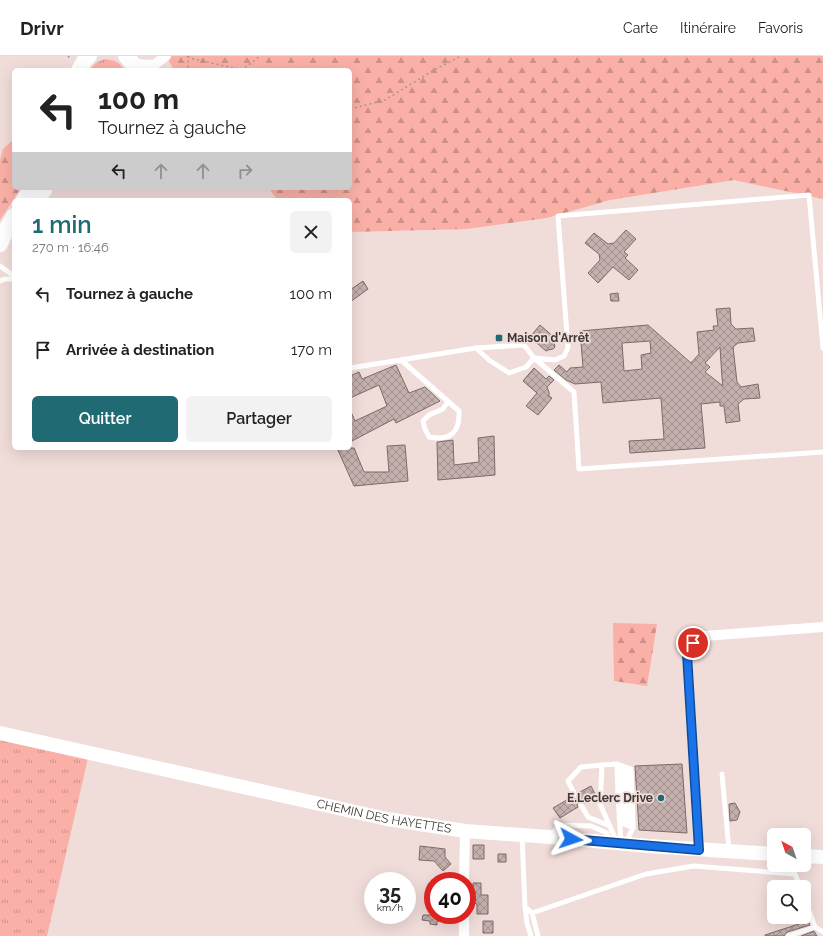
<!DOCTYPE html>
<html lang="fr">
<meta charset="utf-8">
<style>
:root{--surface:#fff;--page:#f2f2f2;--text:#222;--muted:#767676;--line:#e0e0e0;--accent:#206a74}
body{margin:0;font-family:Raleway,sans-serif;background:var(--page);color:var(--text);height:100vh;display:flex;flex-direction:column;font-size:15px;white-space:nowrap}
*{box-sizing:border-box;margin:0}
p{font-size:13px;color:var(--muted)}
.icon{flex:none;width:22px;height:22px;fill:none;stroke:currentColor;stroke-width:2;stroke-linecap:round;stroke-linejoin:round}
.map{position:relative;flex:1;overflow:hidden}
.side{position:absolute;left:12px;top:142px;width:340px;height:252px;display:flex;flex-direction:column;background:var(--surface);border-radius:6px;box-shadow:0 4px 16px #0002}
.side>*{flex:none}
.top-card{position:absolute;left:12px;top:12px;width:340px;height:122px;border-radius:6px;box-shadow:0 4px 16px #0002;background:#fff;color:var(--text);overflow:hidden}
.needle{width:26px;rotate:320deg}
.buttons{position:absolute;left:767px;top:772px;display:grid;gap:8px}
.buttons a{display:grid;place-items:center;width:44px;height:44px;border-radius:6px;background:var(--surface);box-shadow:0 4px 16px #0002;font-size:20px}
.speed{position:absolute;left:364px;top:816px;display:flex;gap:8px;font-size:20px;font-weight:700;text-align:center}
.speed>*{display:grid;place-content:center;width:52px;height:52px;border-radius:50%;background:var(--surface);box-shadow:0 4px 16px #0002;line-height:1}
.speed small{font-size:10px;font-weight:400}
.speed .limit{border:6px solid #d22;background:#fff;color:#111}
.pin{position:absolute;display:grid;place-items:center;width:34px;height:34px;color:#fff;margin:-17px;border:2px solid #fff;border-radius:50%;box-shadow:0 1px 4px #0007}
.me{position:absolute;width:44px;margin:-22px;rotate:95deg;stroke-linejoin:round;filter:drop-shadow(0 0 3px #0008)}
.turn{display:flex;align-items:center;gap:14px;height:84px;padding:0 20px;font-size:18px}
.turn .icon{width:52px;height:52px;stroke-width:2.5}
.turn b{display:block;font-size:28px;line-height:34px}
.lanes{display:flex;align-items:center;height:38px;padding:0 20px;background:#0003;justify-content:center;gap:20px;direction:ltr}
.lanes .off{opacity:.35}
.round{display:grid;place-items:center;flex:none;width:42px;height:42px;border-radius:6px;background:var(--page)}
.overview{display:flex;align-items:center;justify-content:space-between;height:68px;padding:0 20px}
h1{font-size:24px;font-weight:600;line-height:30px;color:var(--accent)}
.action{display:flex;gap:8px;margin-top:auto;padding:8px 20px}
.action a{flex:1;height:46px;border-radius:6px;background:var(--accent);color:#fff;font-size:16px;font-weight:600;line-height:46px;text-align:center}
.action a+a{background:var(--page);color:var(--text)}
ul{padding:0;list-style:none}
li{display:flex;align-items:center;gap:12px;height:56px;padding:0 20px}
li div{flex:1}
li b{display:block;font-size:15px}
li em{font-style:normal}
header{display:flex;align-items:center;gap:24px;box-sizing:border-box;height:56px;padding:0 20px;background:var(--surface);border-bottom:1px solid var(--line)}
header strong{font-size:19px}
nav{display:flex;gap:22px;margin-inline-start:auto;font-size:14px}
.map>svg:first-child{display:block}
.grass{fill:url(#grass-tufts)}
.forest{fill:url(#forest-firs)}
.building{fill:url(#building-cross-hatch);stroke:#7c6b68;fill-rule:evenodd}
.lines{fill:none;stroke-linecap:round;stroke-linejoin:round}
.path{stroke:#a69794;stroke-width:1.5;stroke-dasharray:2 3;stroke-linecap:butt}
.lane{stroke:#fff;stroke-width:5}
.street{stroke:#fff;stroke-width:10}
.secondary{stroke:#fff;stroke-width:14}
.primary{stroke:#fff;stroke-width:16}
.route-casing{stroke:#114b97;stroke-width:10}
.route{stroke:#1a73e8;stroke-width:7}
.poi-dot{fill:#206a74;stroke:#f0dcd9;stroke-width:1.5}
.labels{text-anchor:middle;dominant-baseline:central;stroke-width:3.5;stroke-linejoin:round;paint-order:stroke}
.poi-label{font-size:12px;font-weight:bold;fill:#3e3735;stroke:#f0dcd9;text-anchor:start}
.street-label{font-size:12px;fill:#3e3735;stroke:#f0dcd9}
</style>
<header>
<strong>Drivr</strong>
<nav><a>Carte</a><a>Itinéraire</a><a>Favoris</a></nav>
</header>
<div class="map">
<svg width="823" height="880" viewBox="0 0 823 880">
<defs>
<pattern id="grass-tufts" width="24" height="20" patternUnits="userSpaceOnUse"><rect width="24" height="20" fill="#fab0a6"/><path d="M3 7l-1-3M5 7V3M7 7l1-3M15 17l-1-3M17 17v-4M19 17l1-3" fill="none" stroke="#cc9088"/></pattern>
<pattern id="forest-firs" width="22" height="20" patternUnits="userSpaceOnUse"><rect width="22" height="20" fill="#fab0a6"/><path d="M5 1l3.5 6h-7zM16 11l3.5 6h-7z" fill="#cc9088"/></pattern>
<pattern id="building-cross-hatch" width="8" height="8" patternUnits="userSpaceOnUse"><rect width="8" height="8" fill="#c3b0ad"/><path d="M0 0l8 8M0 8l8-8" fill="none" stroke="#a0908e"/></pattern>
</defs>
<rect width="100%" height="100%" fill="#f0dcd9"/>
<path class="grass" d="M 105,3 C 114,4 120,6 124,14 L 89,14 C 94,8 98,5 105,3 Z
M 0,682 L 88,702 L 47,880 L 0,880 Z"/>
<path class="forest" d="M 166,0 L 823,0 L 823,143 L 734,124 L 610,144 L 547,162 L 466,173 L 350,176 L 350,144 L 277,144 L 269,132 L 350,132 L 350,14 L 174,14 Z
M 14,83 L 14,132 L 21,132 L 0,164 L 0,104 L 3,93 Z
M 613,567 L 657,568 L 647,630 L 614,625 Z"/>
<path class="building" d="M 626,174 L 636,183 L 624,196 L 628,199 L 625,202 L 638,214 L 629,224 L 613,211 L 598,227 L 588,217 L 600,204 L 599,198 L 585,187 L 594,177 L 608,188 L 614,187 Z
M 363,225 L 368,233 L 350,246 L 350,234 Z
M 618,237 L 619,245 L 611,245 L 610,238 Z
M 730,252 L 731,268 L 736,273 L 753,272 L 755,285 L 738,287 L 733,291 L 737,326 L 741,331 L 758,328 L 760,342 L 744,343 L 738,348 L 740,365 L 726,367 L 724,350 L 720,350 L 720,346 L 701,348 L 705,392 L 630,397 L 629,385 L 664,383 L 661,342 L 603,347 L 601,326 L 575,328 L 566,324 L 554,314 L 559,309 L 567,316 L 570,312 L 583,311 L 580,275 L 648,269 L 691,307 L 699,298 L 697,276 L 714,274 L 713,270 L 718,270 L 716,253 ZM 650,285 L 651,297 L 641,299 L 642,313 L 624,315 L 622,287 ZM 720,291 L 722,322 L 723,330 L 705,316 L 710,311 L 705,307 Z
M 540,269 L 556,283 L 554,286 L 555,291 L 553,293 L 548,294 L 546,295 L 530,281 Z
M 396,309 L 409,337 L 425,331 L 440,345 L 396,367 L 394,363 L 350,386 L 350,354 L 355,365 L 387,350 L 379,329 L 350,342 L 350,320 L 359,316 L 362,323 Z
M 534,312 L 546,323 L 549,320 L 554,324 L 547,331 L 549,336 L 549,340 L 552,342 L 538,359 L 526,350 L 537,337 L 523,325 Z
M 494,380 L 495,419 L 438,424 L 437,386 L 453,384 L 454,409 L 479,406 L 478,382 Z
M 405,389 L 408,425 L 354,430 L 337,392 L 354,392 L 364,416 L 389,416 L 387,390 Z
M 682,708 L 687,777 L 639,774 L 635,710 Z
M 591,730 L 596,740 L 585,747 L 581,745 L 579,746 L 577,749 L 578,751 L 560,762 L 553,752 L 572,741 L 574,743 L 577,742 L 579,740 L 578,737 Z
M 735,747 L 740,756 L 737,764 L 730,765 L 729,748 Z
M 473,789 L 484,789 L 484,803 L 473,803 Z
M 420,790 L 445,793 L 445,801 L 451,808 L 443,815 L 434,805 L 419,804 Z
M 498,798 L 506,798 L 506,806 L 498,806 Z
M 473,827 L 481,827 L 481,839 L 488,839 L 488,858 L 477,858 L 477,848 L 474,847 L 474,839 L 473,839 Z
M 423,859 L 438,859 L 454,862 L 453,866 L 437,865 L 437,869 L 430,868 L 430,865 L 422,864 Z
M 483,865 L 493,865 L 493,877 L 483,877 Z
M 808,865 L 810,869 L 787,876 L 784,880 L 765,880 L 765,879 Z
M 814,875 L 817,880 L 801,880 Z"/>
<g class="lines">
<path class="path" d="M 68,0 L 71,3
M 187,0 L 188,1 L 188,14
M 188,0 L 190,2 L 242,14 L 260,0
M 350,53 L 385,44 L 434,14 L 461,0"/>
<path class="lane" d="M 0,210 L 14,220
M 0,225 L 5,223 L 14,223
M 534,302 L 555,304 L 564,300 L 568,292 L 558,160 L 809,139 L 823,292
M 534,302 L 574,336 L 579,413 L 823,396
M 401,304 L 459,355 C 460,376 451,385 429,381 L 425,373 L 423,365 L 429,359 L 443,353 L 448,345
M 350,312 L 476,292 L 524,289 L 534,302 L 526,311 L 509,317 L 489,304 L 476,292
M 617,708 L 631,713 L 633,771 L 626,787
M 617,713 L 631,717
M 617,718 L 631,721
M 722,718 L 729,794
M 618,722 L 631,725
M 618,726 L 631,730
M 618,730 L 631,734
M 618,734 L 632,738
M 575,739 L 568,725 L 581,711 L 602,709
M 618,740 L 632,744
M 618,745 L 632,749
M 581,749 L 588,761 L 610,770
M 619,749 L 632,753
M 619,753 L 632,758
M 619,757 L 633,762
M 619,761 L 633,767
M 620,766 L 633,772
M 522,779 L 525,851 L 532,857 L 538,880
M 551,780 L 559,769 L 591,770 L 607,777 L 609,785
M 616,784 L 600,748 L 602,709 L 617,708 L 618,740 L 621,787
M 804,842 L 815,871
M 525,851 L 527,867 L 531,880
M 532,857 L 646,818 L 694,810 L 795,818 L 800,831
M 788,880 L 815,871 L 823,876"/>
<path class="street" d="M 133,8 L 154,9 L 166,0
M 699,794 L 687,598 L 693,587 L 704,580 L 823,571
M 464,825 L 465,775
M 464,880 L 464,859"/>
<g class="secondary">
<path id="s1" d="M 0,677 L 387,763 L 465,775 L 550,781 L 648,790 L 774,798"/>
<path d="M 804,800 L 823,801"/>
</g>
<path class="primary" d="M 126,0 L 133,8 L 135,14
M 79,14 L 85,4 L 89,0
M 24,144 L 32,132
M 37,144 L 45,132
M 0,188 L 8,170 L 14,160"/>
</g>
<g class="lines">
<g class="route-casing">
<path id="route" d="M 571,783 L 699,794 L 687,598 L 693,587"/>
</g>
<use href="#route" class="route"/>
</g>
<g class="poi-dot">
<rect x="495" y="278" width="8" height="8" rx="2"/>
<circle cx="661" cy="742" r="4"/>
</g>
<g class="labels">
<g class="poi-label">
<text x="507" y="282">Maison d'Arrêt</text>
<text x="653" y="742" text-anchor="end">E.Leclerc Drive</text>
</g>
<g class="street-label">
<text stroke="none"><textPath href="#s1" startOffset="393">CHEMIN DES HAYETTES</textPath></text>
</g>
</g>
</svg>
<div class="buttons">
<a><svg class="needle" viewBox="-14 -14 28 28"><path d="M0-13l5 13h-10z" fill="#e53935"/><path d="M0 13l5-13h-10z" fill="#767676"/></svg></a>
<a><svg class="icon" aria-label="search" viewBox="0 0 24 24"><circle cx="10" cy="10" r="6"/><path d="M15 15l6 6"/></svg></a>
</div>
<div class="speed"><div>35<small>km/h</small></div><div class="limit">40</div></div>
<div class="pin" style="left:693px;top:587px;background:#d93025"><svg class="icon" aria-label="arrive" viewBox="0 0 24 24"><path d="M6 21V4h12l-3 4 3 4H6"/></svg></div>
<svg class="me" style="left:571px;top:783px" viewBox="-20 -20 40 40"><path d="M0-17L14 15 0 8-14 15z" fill="#1a73e8" stroke="#fff" stroke-width="4"/></svg>
<div class="top-card">
<div class="turn"><svg class="icon" aria-label="left" viewBox="0 0 24 24"><path d="M17 20v-9H6M10 6l-5 5 5 5"/></svg><div><b>100 m</b>Tournez à gauche</div></div>
<div class="lanes"><svg class="icon" aria-label="left" viewBox="0 0 24 24"><path d="M17 20v-9H6M10 6l-5 5 5 5"/></svg><svg class="icon off" aria-label="ahead" viewBox="0 0 24 24"><path d="M12 20V5M6 11l6-6 6 6"/></svg><svg class="icon off" aria-label="ahead" viewBox="0 0 24 24"><path d="M12 20V5M6 11l6-6 6 6"/></svg><svg class="icon off" aria-label="right" viewBox="0 0 24 24"><path d="M7 20v-9h11M14 6l5 5-5 5"/></svg></div>
</div>
<section class="side">
<div class="overview"><div><h1>1 min</h1><p>270 m · 16:46</p></div><a class="round"><svg class="icon" aria-label="close" viewBox="0 0 24 24"><path d="M6 6l12 12M18 6L6 18"/></svg></a></div>
<ul>
<li><svg class="icon" aria-label="left" viewBox="0 0 24 24"><path d="M17 20v-9H6M10 6l-5 5 5 5"/></svg><div><b>Tournez à gauche</b></div><em>100 m</em></li>
<li><svg class="icon" aria-label="arrive" viewBox="0 0 24 24"><path d="M6 21V4h12l-3 4 3 4H6"/></svg><div><b>Arrivée à destination</b></div><em>170 m</em></li>
</ul>
<div class="action"><a>Quitter</a><a>Partager</a></div>
</section>
</div>
